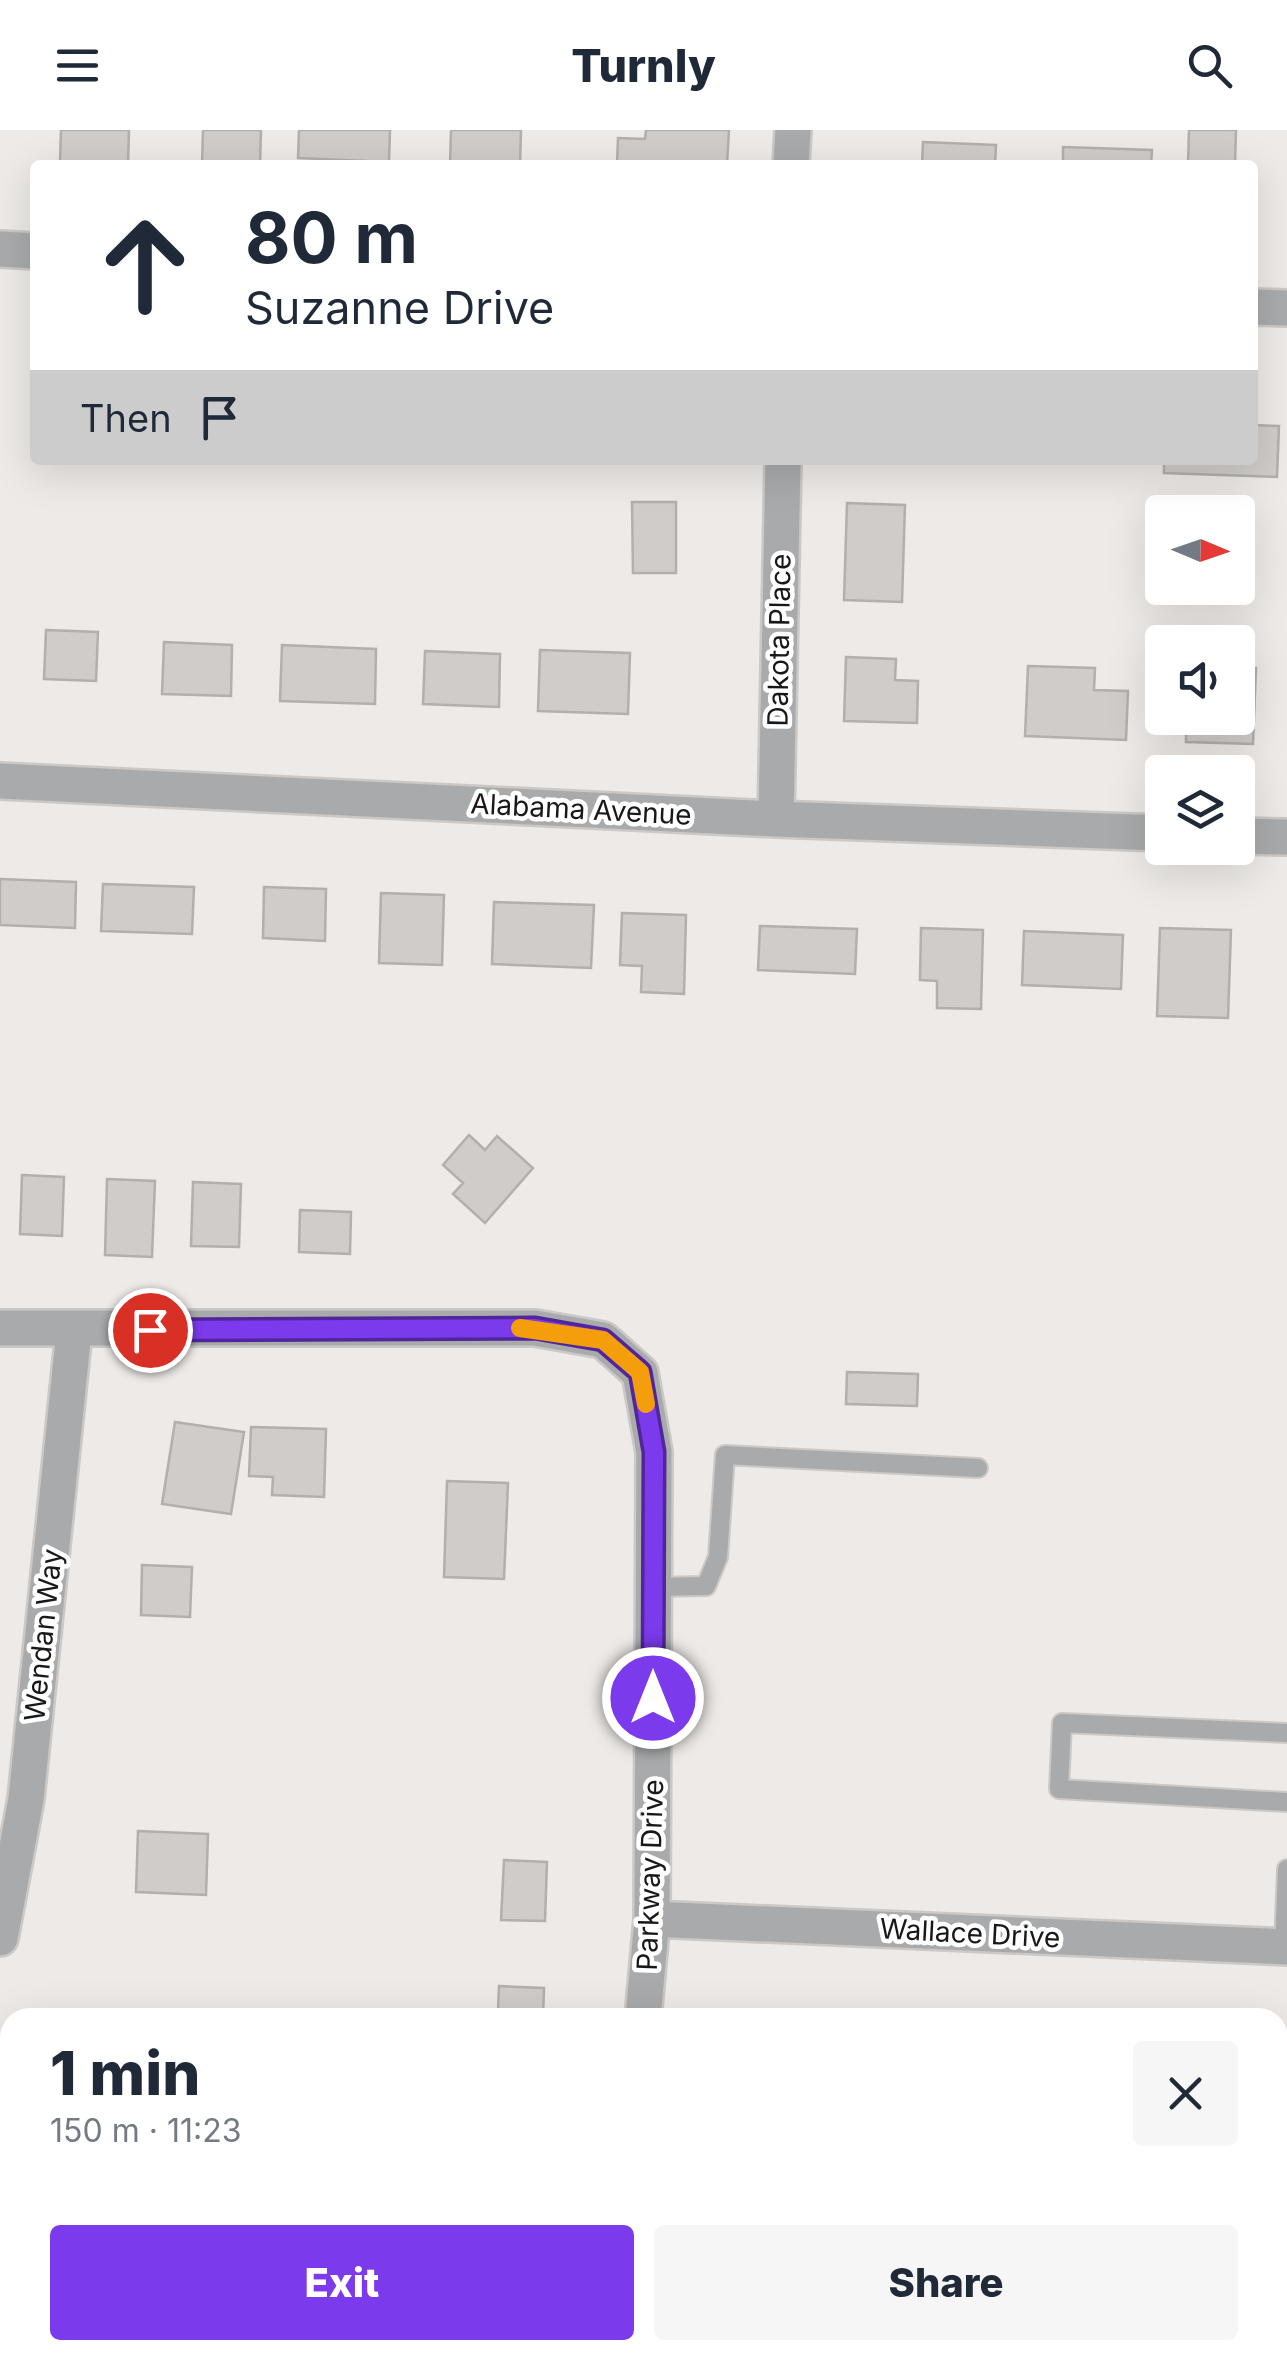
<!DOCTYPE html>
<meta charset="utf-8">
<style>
:root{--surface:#fff;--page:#f6f6f7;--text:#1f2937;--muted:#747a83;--accent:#7c3aed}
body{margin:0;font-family:Inter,sans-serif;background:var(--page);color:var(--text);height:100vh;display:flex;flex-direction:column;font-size:38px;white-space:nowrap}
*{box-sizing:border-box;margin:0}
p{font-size:32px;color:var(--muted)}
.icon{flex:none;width:55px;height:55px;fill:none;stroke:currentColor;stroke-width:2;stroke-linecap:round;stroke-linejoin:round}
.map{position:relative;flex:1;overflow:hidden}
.sheet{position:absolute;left:0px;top:1878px;width:1288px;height:352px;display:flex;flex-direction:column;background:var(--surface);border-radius:30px 30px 0 0;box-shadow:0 10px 40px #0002}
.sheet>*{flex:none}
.top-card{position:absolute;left:30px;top:30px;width:1228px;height:305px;border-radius:10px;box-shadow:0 10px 40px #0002;background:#fff;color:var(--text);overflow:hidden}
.needle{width:65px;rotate:92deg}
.fabs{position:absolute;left:1145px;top:365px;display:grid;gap:20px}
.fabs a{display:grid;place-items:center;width:110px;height:110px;border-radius:10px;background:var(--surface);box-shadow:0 10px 40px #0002;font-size:50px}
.pin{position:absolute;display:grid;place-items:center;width:85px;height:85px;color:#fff;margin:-42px;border:5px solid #fff;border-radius:50%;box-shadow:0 2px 10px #0007}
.me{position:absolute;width:110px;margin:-55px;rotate:0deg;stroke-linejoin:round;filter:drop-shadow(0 0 8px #0008)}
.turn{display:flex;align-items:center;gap:35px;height:210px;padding:0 50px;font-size:45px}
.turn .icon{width:130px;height:130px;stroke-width:2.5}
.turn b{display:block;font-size:70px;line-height:85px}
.then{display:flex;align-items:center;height:95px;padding:0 50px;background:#0003;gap:20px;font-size:38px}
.round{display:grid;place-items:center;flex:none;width:105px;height:105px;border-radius:10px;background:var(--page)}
.overview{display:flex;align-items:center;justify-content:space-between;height:170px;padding:0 50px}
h1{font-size:60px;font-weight:800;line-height:75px}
.primary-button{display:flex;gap:20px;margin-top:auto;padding:20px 50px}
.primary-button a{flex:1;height:115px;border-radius:10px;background:var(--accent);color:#fff;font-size:40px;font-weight:800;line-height:115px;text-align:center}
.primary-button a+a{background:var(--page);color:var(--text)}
header{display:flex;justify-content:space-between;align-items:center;height:130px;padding:0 50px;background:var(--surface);font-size:45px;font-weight:800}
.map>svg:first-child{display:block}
.building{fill:#cfccca;stroke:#b2afad;stroke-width:2.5}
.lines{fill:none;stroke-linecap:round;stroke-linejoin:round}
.lane-casing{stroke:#cbc8c6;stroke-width:22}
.street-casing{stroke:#cbc8c6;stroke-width:40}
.lane{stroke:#a9aaab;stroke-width:18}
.street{stroke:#a9aaab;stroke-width:35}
.route-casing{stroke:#51269a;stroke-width:25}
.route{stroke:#7c3aed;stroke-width:18}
.slow{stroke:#f59e0b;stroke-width:18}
.labels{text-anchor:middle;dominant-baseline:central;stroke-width:9;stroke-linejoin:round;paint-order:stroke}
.street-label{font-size:28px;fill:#191817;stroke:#fff}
</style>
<header><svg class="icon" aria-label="menu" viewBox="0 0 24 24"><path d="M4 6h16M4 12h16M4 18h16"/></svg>Turnly<svg class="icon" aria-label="search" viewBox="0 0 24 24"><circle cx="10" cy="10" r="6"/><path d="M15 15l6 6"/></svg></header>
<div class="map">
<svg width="1287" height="2228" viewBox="0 0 1287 2228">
<rect width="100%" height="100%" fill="#edeae7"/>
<path class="building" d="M 61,0 L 129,0 L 128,34 L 60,31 Z
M 203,0 L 261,0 L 260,35 L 202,35 Z
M 299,0 L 390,0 L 389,32 L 298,28 Z
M 451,0 L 521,0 L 520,35 L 450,35 Z
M 646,0 L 729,0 L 727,35 L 617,35 L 618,8 L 645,9 Z
M 1189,0 L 1236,0 L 1235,35 L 1188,35 Z
M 923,12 L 996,15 L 995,35 L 922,35 Z
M 1063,17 L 1152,20 L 1151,35 L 1063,35 Z
M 1252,295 L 1279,296 L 1277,347 L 1164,343 L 1164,330 L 1252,330 Z
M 632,372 L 676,372 L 676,443 L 633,443 Z
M 847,373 L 905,375 L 902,472 L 844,470 Z
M 46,500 L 98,502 L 96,551 L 44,549 Z
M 164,512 L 232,515 L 231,566 L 162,564 Z
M 282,515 L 376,519 L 375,574 L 280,571 Z
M 540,520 L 630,523 L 628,584 L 538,581 Z
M 425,521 L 500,524 L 499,577 L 423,574 Z
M 846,527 L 896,529 L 895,550 L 918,551 L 917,593 L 844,591 Z
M 1028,536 L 1095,538 L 1094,560 L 1128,561 L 1126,610 L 1025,606 Z
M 1238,538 L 1256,538 L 1253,614 L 1186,612 L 1186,588 L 1238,588 Z
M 0,749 L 76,752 L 75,798 L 0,795 Z
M 103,754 L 194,757 L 192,804 L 101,801 Z
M 264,757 L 326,759 L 325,811 L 263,808 Z
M 381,763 L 444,765 L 442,835 L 379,833 Z
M 494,772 L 594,775 L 591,838 L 492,834 Z
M 622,783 L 686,785 L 684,864 L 641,862 L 642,836 L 620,835 Z
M 760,796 L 857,799 L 855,844 L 758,840 Z
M 921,798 L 983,800 L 981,879 L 937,878 L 937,851 L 920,850 Z
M 1160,798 L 1231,800 L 1228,888 L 1157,886 Z
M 1024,801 L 1123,805 L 1121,859 L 1022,855 Z
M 469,1005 L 485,1020 L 497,1006 L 533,1038 L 485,1093 L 453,1064 L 463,1053 L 443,1035 Z
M 22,1045 L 64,1047 L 62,1106 L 20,1104 Z
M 107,1049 L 155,1051 L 152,1127 L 105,1125 Z
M 193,1052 L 241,1054 L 239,1117 L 191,1116 Z
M 300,1080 L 351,1082 L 350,1124 L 299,1122 Z
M 847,1242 L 918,1244 L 917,1276 L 846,1274 Z
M 175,1292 L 244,1302 L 231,1384 L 162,1374 Z
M 251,1297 L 326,1299 L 324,1367 L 272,1365 L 273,1347 L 249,1346 Z
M 447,1351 L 508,1353 L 504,1449 L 444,1447 Z
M 142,1435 L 192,1437 L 190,1487 L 141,1485 Z
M 138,1701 L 208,1704 L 206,1765 L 136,1762 Z
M 504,1730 L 547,1732 L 545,1791 L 501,1790 Z
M 499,1856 L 544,1858 L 543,1888 L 474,1888 L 474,1880 L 498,1881 Z
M 1278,1905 L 1287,1906 L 1287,1962 L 1278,1962 Z
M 491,2220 L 521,2220 L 529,2228 L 483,2228 Z
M 721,2220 L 826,2220 L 826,2228 L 721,2228 Z
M 1016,2220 L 1067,2220 L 1067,2228 L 1016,2228 Z"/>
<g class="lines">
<g class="lane-casing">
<path id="lane" d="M 654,1457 L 706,1456 L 718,1427 L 725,1325 L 978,1338
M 1287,1603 L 1062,1593 L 1059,1659 L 1287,1672
M 1284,1817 L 1287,1739"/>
</g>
<g class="street-casing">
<path id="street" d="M 791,35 L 793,0
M 0,119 L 35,121
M 1252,177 L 1287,178
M 0,651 L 776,689 L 1162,703
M 776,689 L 783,330
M 1238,706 L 1287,707
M 0,1198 L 535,1198 L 603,1210 L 640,1243 L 654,1322 L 652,1789 L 643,1888
M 652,1789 L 1287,1817
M 0,1808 L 26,1669 L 74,1201
M 612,2228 L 612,2220"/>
</g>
<use href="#lane" class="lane"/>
<use href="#street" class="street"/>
</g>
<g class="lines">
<g class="route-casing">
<path id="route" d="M 150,1200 L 535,1198 L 603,1210 L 640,1242 L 654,1322 L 653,1568"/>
</g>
<use href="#route" class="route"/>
<path class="slow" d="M 520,1198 L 603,1210 L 640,1242 L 646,1274"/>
</g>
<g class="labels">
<g class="street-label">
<text transform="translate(779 510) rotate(-89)">Dakota Place</text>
<text transform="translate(581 679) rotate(3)">Alabama Avenue</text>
<text transform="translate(43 1505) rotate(-84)">Wendan Way</text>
<text transform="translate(650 1745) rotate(-88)">Parkway Drive</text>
<text transform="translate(970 1803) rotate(3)">Wallace Drive</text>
</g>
</g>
</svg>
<div class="fabs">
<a><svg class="needle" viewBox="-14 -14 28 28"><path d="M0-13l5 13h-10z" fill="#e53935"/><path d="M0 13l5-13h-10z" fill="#747a83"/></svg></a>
<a><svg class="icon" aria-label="sound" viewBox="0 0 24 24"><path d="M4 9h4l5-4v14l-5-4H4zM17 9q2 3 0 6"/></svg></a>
<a><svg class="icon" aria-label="layers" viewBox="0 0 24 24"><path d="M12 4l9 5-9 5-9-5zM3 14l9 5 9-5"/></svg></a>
</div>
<div class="pin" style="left:150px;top:1200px;background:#d93025"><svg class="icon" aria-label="arrive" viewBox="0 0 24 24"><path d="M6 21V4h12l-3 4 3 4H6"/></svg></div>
<svg class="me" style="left:653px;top:1568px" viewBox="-20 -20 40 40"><circle r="17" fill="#7c3aed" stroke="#fff" stroke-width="3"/><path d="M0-11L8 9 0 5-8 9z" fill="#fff"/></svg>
<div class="top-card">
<div class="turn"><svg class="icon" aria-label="ahead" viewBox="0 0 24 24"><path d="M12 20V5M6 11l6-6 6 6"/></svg><div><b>80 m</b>Suzanne Drive</div></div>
<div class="then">Then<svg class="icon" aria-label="arrive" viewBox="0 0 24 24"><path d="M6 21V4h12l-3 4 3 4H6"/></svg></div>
</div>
<section class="sheet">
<div class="overview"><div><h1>1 min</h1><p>150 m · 11:23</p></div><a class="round"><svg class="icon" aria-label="close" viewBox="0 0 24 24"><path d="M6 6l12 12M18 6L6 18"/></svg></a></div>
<div class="primary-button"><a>Exit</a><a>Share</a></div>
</section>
</div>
